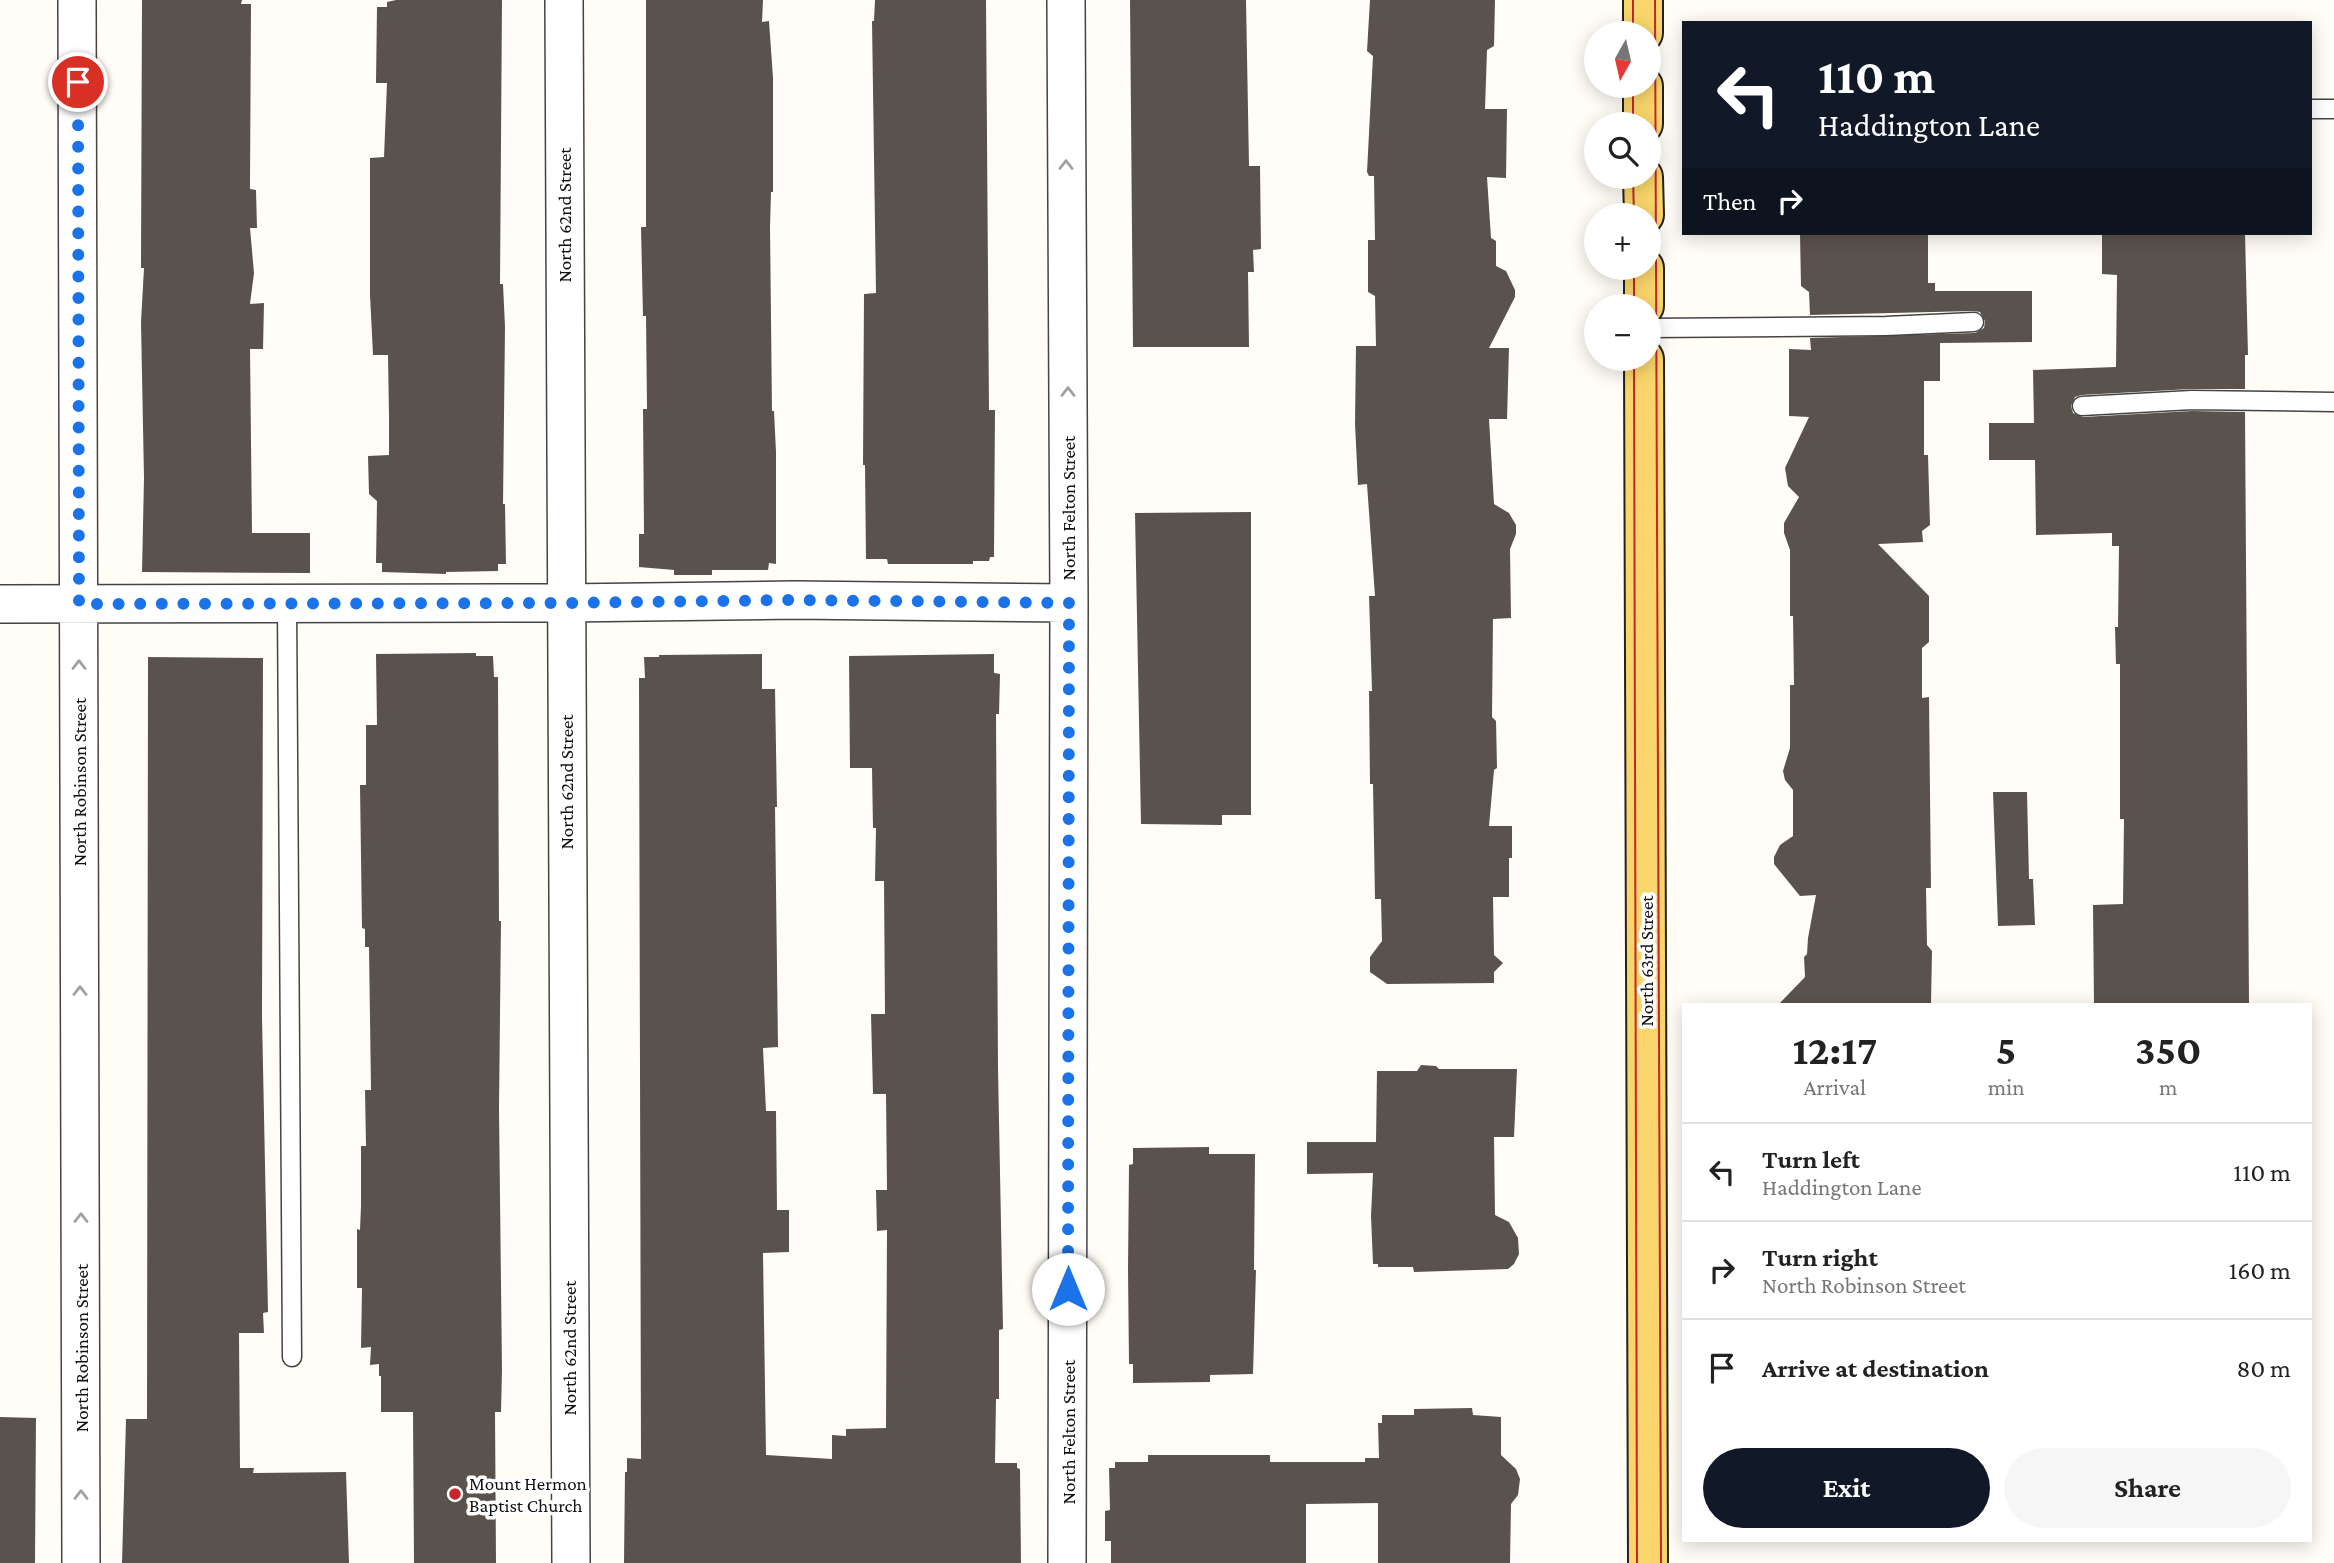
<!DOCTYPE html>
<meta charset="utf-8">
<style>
:root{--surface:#fff;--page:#f6f6f6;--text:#222;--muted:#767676;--line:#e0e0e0;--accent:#111827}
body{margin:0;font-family:"Crimson Pro",serif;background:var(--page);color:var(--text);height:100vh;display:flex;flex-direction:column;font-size:26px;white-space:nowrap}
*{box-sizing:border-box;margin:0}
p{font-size:23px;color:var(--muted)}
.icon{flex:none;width:38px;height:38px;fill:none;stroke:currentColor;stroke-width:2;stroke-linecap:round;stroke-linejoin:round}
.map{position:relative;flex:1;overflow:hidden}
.drawer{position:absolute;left:1682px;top:1003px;width:630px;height:539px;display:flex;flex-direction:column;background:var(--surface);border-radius:0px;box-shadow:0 4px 18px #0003}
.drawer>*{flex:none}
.guide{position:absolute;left:1682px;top:21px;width:630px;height:214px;border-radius:0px;box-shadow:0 4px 18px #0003;background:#111827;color:#fff;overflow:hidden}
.needle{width:46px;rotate:188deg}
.buttons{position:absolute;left:1584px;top:21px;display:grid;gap:14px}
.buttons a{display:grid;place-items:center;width:77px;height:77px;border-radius:50%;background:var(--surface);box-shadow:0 4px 18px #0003;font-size:35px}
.pin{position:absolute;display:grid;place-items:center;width:60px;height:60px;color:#fff;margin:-30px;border:4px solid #fff;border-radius:50%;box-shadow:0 2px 7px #0007}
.me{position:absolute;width:77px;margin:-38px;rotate:0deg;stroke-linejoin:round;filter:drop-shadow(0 0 5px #0008)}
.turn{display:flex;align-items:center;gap:24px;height:147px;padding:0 21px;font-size:32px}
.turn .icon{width:91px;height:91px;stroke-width:2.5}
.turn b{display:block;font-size:49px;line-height:60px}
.then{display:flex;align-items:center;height:66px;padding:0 21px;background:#0003;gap:14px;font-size:26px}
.eta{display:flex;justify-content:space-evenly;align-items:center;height:119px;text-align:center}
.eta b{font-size:42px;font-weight:700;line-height:49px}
.action{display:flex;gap:14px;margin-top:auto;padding:14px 21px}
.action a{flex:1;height:80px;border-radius:42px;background:var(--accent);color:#fff;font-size:28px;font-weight:700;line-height:80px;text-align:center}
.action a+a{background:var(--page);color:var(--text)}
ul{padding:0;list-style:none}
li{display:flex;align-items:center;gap:21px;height:98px;padding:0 21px;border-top:2px solid var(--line)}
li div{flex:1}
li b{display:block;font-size:26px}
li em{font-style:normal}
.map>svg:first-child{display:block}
.building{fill:#5a524d}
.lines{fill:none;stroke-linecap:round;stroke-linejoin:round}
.service-casing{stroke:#444;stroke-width:21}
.minor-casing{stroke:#444;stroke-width:40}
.primary-casing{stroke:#222;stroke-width:42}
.service{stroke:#fff;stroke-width:18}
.minor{stroke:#fff;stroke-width:37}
.primary{stroke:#f9d66b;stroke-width:38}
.tram{stroke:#c4262e;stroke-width:2}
.oneway{stroke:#a0a0a0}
.route{stroke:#1a73e8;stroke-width:12;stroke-dasharray:0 21.6}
.poi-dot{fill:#c4262e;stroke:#fff;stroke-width:2.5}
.labels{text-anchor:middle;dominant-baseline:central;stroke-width:7;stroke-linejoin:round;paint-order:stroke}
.street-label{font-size:19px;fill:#111;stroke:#fff}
.poi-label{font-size:19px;fill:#111;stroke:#fff;text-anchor:start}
</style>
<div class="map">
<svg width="2334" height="1563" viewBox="0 0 2334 1563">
<rect width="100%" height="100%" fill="#fffdf5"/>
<path class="building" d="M 142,0 L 242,0 L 241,4 L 251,4 L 250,182 L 250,189 L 256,190 L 257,228 L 250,228 L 254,273 L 250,304 L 264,303 L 263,349 L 250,349 L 252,533 L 310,533 L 310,573 L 142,572 L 144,478 L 141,322 L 144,268 L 141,268 Z
M 396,0 L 502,0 L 500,284 L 503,284 L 505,327 L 503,504 L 505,504 L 506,564 L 498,564 L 498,571 L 446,572 L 446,574 L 382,572 L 382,563 L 376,563 L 377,501 L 369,494 L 368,456 L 389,455 L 389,416 L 388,355 L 373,355 L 370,295 L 370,158 L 384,157 L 387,83 L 376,83 L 377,7 L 387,7 L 387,2 Z
M 646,0 L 763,0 L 762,22 L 769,21 L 773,78 L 773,192 L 771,192 L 770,227 L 772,411 L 774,411 L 776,452 L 776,564 L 769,563 L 768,570 L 712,570 L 712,575 L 674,575 L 674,570 L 639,567 L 639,534 L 644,534 L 643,409 L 647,409 L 646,316 L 643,316 L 641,227 L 646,227 Z
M 875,0 L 986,0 L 989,410 L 995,410 L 994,557 L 990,557 L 989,561 L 973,561 L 973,564 L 888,564 L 887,559 L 866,559 L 865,465 L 863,465 L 864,294 L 876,293 L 872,21 L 874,21 Z
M 1130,0 L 1246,0 L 1249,166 L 1260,166 L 1261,249 L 1253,250 L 1254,272 L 1248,272 L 1249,347 L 1133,347 Z
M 1370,0 L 1495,0 L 1494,46 L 1487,50 L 1485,109 L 1507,109 L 1506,178 L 1487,177 L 1491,238 L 1496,241 L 1496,266 L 1506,271 L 1515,290 L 1515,297 L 1489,348 L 1509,348 L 1507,419 L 1489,419 L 1494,504 L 1509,513 L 1516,525 L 1516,534 L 1510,549 L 1511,618 L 1493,619 L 1492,717 L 1496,721 L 1497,768 L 1494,770 L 1489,826 L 1512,826 L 1512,858 L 1509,858 L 1509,897 L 1493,897 L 1494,955 L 1503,963 L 1494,972 L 1494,983 L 1387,984 L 1370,972 L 1370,957 L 1382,941 L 1381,899 L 1375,899 L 1373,784 L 1370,784 L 1369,691 L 1372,691 L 1369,596 L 1375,596 L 1367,484 L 1358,485 L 1355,424 L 1356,346 L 1376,346 L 1375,296 L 1368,292 L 1368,240 L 1375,240 L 1374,176 L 1369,176 L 1367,172 L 1373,56 L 1367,51 Z
M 1800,233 L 1928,233 L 1928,283 L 1935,283 L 1935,291 L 2032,291 L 2032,342 L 1940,343 L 1940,381 L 1924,381 L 1924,455 L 1928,455 L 1930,525 L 1922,531 L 1923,542 L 1878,544 L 1929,596 L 1929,642 L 1922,648 L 1922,698 L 1929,697 L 1931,888 L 1926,888 L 1927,945 L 1932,951 L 1931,1004 L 1779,1004 L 1805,977 L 1804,957 L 1807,954 L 1808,938 L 1816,895 L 1800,896 L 1774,864 L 1774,857 L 1780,845 L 1793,836 L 1793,790 L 1785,780 L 1783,771 L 1790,748 L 1790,685 L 1794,685 L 1793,616 L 1790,616 L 1790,550 L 1784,533 L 1784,523 L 1799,497 L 1788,486 L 1785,468 L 1809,417 L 1789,416 L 1789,349 L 1811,350 L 1810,338 L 1975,333 L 1984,328 L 1985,321 L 1980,312 L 1973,311 L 1810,315 L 1809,292 L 1801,286 Z
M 2110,233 L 2245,233 L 2248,355 L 2245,355 L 2245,389 L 2191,389 L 2081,395 L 2075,397 L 2071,406 L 2073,413 L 2083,417 L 2192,411 L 2245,412 L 2249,1004 L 2094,1004 L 2093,905 L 2123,904 L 2124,819 L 2120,819 L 2120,664 L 2116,664 L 2115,627 L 2118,627 L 2119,546 L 2112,546 L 2112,533 L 2036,535 L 2035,460 L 1989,460 L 1989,423 L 2034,423 L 2033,370 L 2116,367 L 2117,275 L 2102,274 L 2102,234 Z
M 1251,512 L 1251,815 L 1222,815 L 1222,825 L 1141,824 L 1135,513 Z
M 476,653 L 476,656 L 493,656 L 494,677 L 498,677 L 499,921 L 501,921 L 499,1109 L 502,1370 L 501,1412 L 495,1412 L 496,1563 L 414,1563 L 413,1412 L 381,1412 L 381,1376 L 379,1376 L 379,1364 L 370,1365 L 371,1347 L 361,1348 L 362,1288 L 357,1288 L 357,1229 L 360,1230 L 361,1206 L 361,1146 L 366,1146 L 365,1090 L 371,1090 L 369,947 L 365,947 L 365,929 L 362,928 L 360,785 L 366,785 L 366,725 L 377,725 L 376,654 Z
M 762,654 L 762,689 L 775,689 L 777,807 L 775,807 L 778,1047 L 763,1048 L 766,1111 L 776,1111 L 777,1210 L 789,1210 L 789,1252 L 763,1253 L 766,1455 L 832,1459 L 832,1435 L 846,1436 L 846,1429 L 886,1428 L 887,1230 L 877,1231 L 876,1190 L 887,1190 L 886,1094 L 873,1094 L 871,1014 L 885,1014 L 884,881 L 875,881 L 876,828 L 873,828 L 872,768 L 850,768 L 849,656 L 994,654 L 994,673 L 1000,674 L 999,714 L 996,714 L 998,1068 L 1003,1329 L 999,1330 L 999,1399 L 996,1399 L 995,1463 L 1017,1463 L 1017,1468 L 1020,1469 L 1021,1563 L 624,1563 L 625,1472 L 627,1472 L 627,1458 L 641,1459 L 639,678 L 645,678 L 644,657 L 659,657 L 659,655 Z
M 148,657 L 263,658 L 262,1017 L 268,1312 L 263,1313 L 264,1333 L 239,1333 L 240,1468 L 254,1468 L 253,1473 L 346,1472 L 349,1563 L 122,1563 L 126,1419 L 147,1419 Z
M 1993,792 L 2027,792 L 2029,879 L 2033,879 L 2035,925 L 1998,926 Z
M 1421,1065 L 1436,1066 L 1439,1069 L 1517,1069 L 1514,1137 L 1494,1137 L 1495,1215 L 1509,1222 L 1518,1238 L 1519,1254 L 1514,1264 L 1508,1269 L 1414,1272 L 1413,1267 L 1378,1267 L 1378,1264 L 1373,1264 L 1371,1216 L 1373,1173 L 1307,1174 L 1307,1142 L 1376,1142 L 1377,1071 L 1417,1071 Z
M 1209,1147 L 1209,1154 L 1255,1154 L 1254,1270 L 1256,1270 L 1253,1374 L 1210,1375 L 1210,1382 L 1133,1383 L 1133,1364 L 1129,1364 L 1128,1270 L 1129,1165 L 1133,1164 L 1133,1148 Z
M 1472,1408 L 1473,1415 L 1501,1417 L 1501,1455 L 1516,1469 L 1520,1479 L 1518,1495 L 1511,1504 L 1510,1563 L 1378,1563 L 1378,1503 L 1306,1504 L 1306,1563 L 1111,1563 L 1111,1541 L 1105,1541 L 1105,1511 L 1110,1510 L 1109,1468 L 1115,1468 L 1115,1462 L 1148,1462 L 1148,1455 L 1270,1455 L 1270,1462 L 1365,1462 L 1365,1458 L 1379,1458 L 1378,1423 L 1382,1423 L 1382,1415 L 1414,1415 L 1414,1409 Z
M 0,1417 L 36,1418 L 35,1563 L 0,1563 Z"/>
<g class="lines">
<g class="service-casing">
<path id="service" d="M 2310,109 L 2334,109
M 1648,328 L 1886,326 L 1974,322
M 2082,406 L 2192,400 L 2334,402
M 287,603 L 292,1357"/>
</g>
<g class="minor-casing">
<path id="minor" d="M 77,0 L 81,1563
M 564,0 L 571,1563
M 1066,0 L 1069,603 L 1067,1563
M 0,604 L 565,603 L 794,600 L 1069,603"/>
</g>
<g class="primary-casing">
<path id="primary" d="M 1643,0 L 1643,33
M 1643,86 L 1643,124
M 1643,177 L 1644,215
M 1644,268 L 1644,306
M 1644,359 L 1648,1563"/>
</g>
<use href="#service" class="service"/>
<use href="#minor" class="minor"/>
<use href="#primary" class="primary"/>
<path class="tram" d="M 1633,0 L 1633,33
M 1655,0 L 1661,1563
M 1633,86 L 1633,124
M 1633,177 L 1634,215
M 1634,268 L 1634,306
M 1634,359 L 1637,1563"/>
</g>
<defs><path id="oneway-chevron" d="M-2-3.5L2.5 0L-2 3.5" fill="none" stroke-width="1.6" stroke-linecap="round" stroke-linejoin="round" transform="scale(1.75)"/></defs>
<g class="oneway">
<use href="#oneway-chevron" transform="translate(1066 165) rotate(-90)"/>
<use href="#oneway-chevron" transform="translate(1068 392) rotate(-90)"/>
<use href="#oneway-chevron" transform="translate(79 665) rotate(-90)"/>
<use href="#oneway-chevron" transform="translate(80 991) rotate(-90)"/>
<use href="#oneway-chevron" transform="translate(81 1218) rotate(-90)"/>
<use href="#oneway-chevron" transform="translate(81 1495) rotate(-90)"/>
</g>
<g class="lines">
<path class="route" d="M 78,82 L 79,604 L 565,603 L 794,600 L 1069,603 L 1068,1289"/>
</g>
<circle class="poi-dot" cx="455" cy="1494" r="7"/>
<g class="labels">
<g class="street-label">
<text transform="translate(564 215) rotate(-90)">North 62nd Street</text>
<text transform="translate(1068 508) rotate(-90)">North Felton Street</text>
<text transform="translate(79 782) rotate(-90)">North Robinson Street</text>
<text transform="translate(566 782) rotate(-90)">North 62nd Street</text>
<text transform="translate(1646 961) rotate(-90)">North 63rd Street</text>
<text transform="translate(81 1348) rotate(-90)">North Robinson Street</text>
<text transform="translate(569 1348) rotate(-90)">North 62nd Street</text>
<text transform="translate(1068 1432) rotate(-90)">North Felton Street</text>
</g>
<g class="poi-label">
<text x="469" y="1483">Mount Hermon<tspan x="469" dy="22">Baptist Church</tspan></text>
</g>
</g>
</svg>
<div class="buttons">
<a><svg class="needle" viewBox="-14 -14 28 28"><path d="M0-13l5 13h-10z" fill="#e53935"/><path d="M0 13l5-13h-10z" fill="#767676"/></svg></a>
<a><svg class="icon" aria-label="search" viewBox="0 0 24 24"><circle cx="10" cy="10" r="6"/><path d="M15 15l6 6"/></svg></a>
<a>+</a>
<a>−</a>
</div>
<div class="pin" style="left:78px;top:82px;background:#d93025"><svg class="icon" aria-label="arrive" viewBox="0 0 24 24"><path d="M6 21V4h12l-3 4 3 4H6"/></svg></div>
<svg class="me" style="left:1068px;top:1289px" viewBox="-20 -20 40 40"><circle r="19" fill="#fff"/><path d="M0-13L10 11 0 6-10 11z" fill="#1a73e8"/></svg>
<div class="guide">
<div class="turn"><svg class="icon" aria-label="left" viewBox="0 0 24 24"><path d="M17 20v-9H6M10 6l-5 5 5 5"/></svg><div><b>110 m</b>Haddington Lane</div></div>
<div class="then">Then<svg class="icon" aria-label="right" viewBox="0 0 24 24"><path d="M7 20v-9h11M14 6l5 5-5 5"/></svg></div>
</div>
<section class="drawer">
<div class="eta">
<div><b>12:17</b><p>Arrival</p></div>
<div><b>5</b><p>min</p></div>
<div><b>350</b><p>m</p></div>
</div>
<ul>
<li><svg class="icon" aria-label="left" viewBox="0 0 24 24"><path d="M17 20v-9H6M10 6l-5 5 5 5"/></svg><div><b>Turn left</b><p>Haddington Lane</p></div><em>110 m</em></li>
<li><svg class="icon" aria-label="right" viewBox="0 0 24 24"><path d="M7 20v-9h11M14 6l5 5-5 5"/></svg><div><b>Turn right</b><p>North Robinson Street</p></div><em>160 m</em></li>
<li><svg class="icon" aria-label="arrive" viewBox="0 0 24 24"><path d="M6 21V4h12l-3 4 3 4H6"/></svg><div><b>Arrive at destination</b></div><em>80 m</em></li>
</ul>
<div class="action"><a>Exit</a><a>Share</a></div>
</section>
</div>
